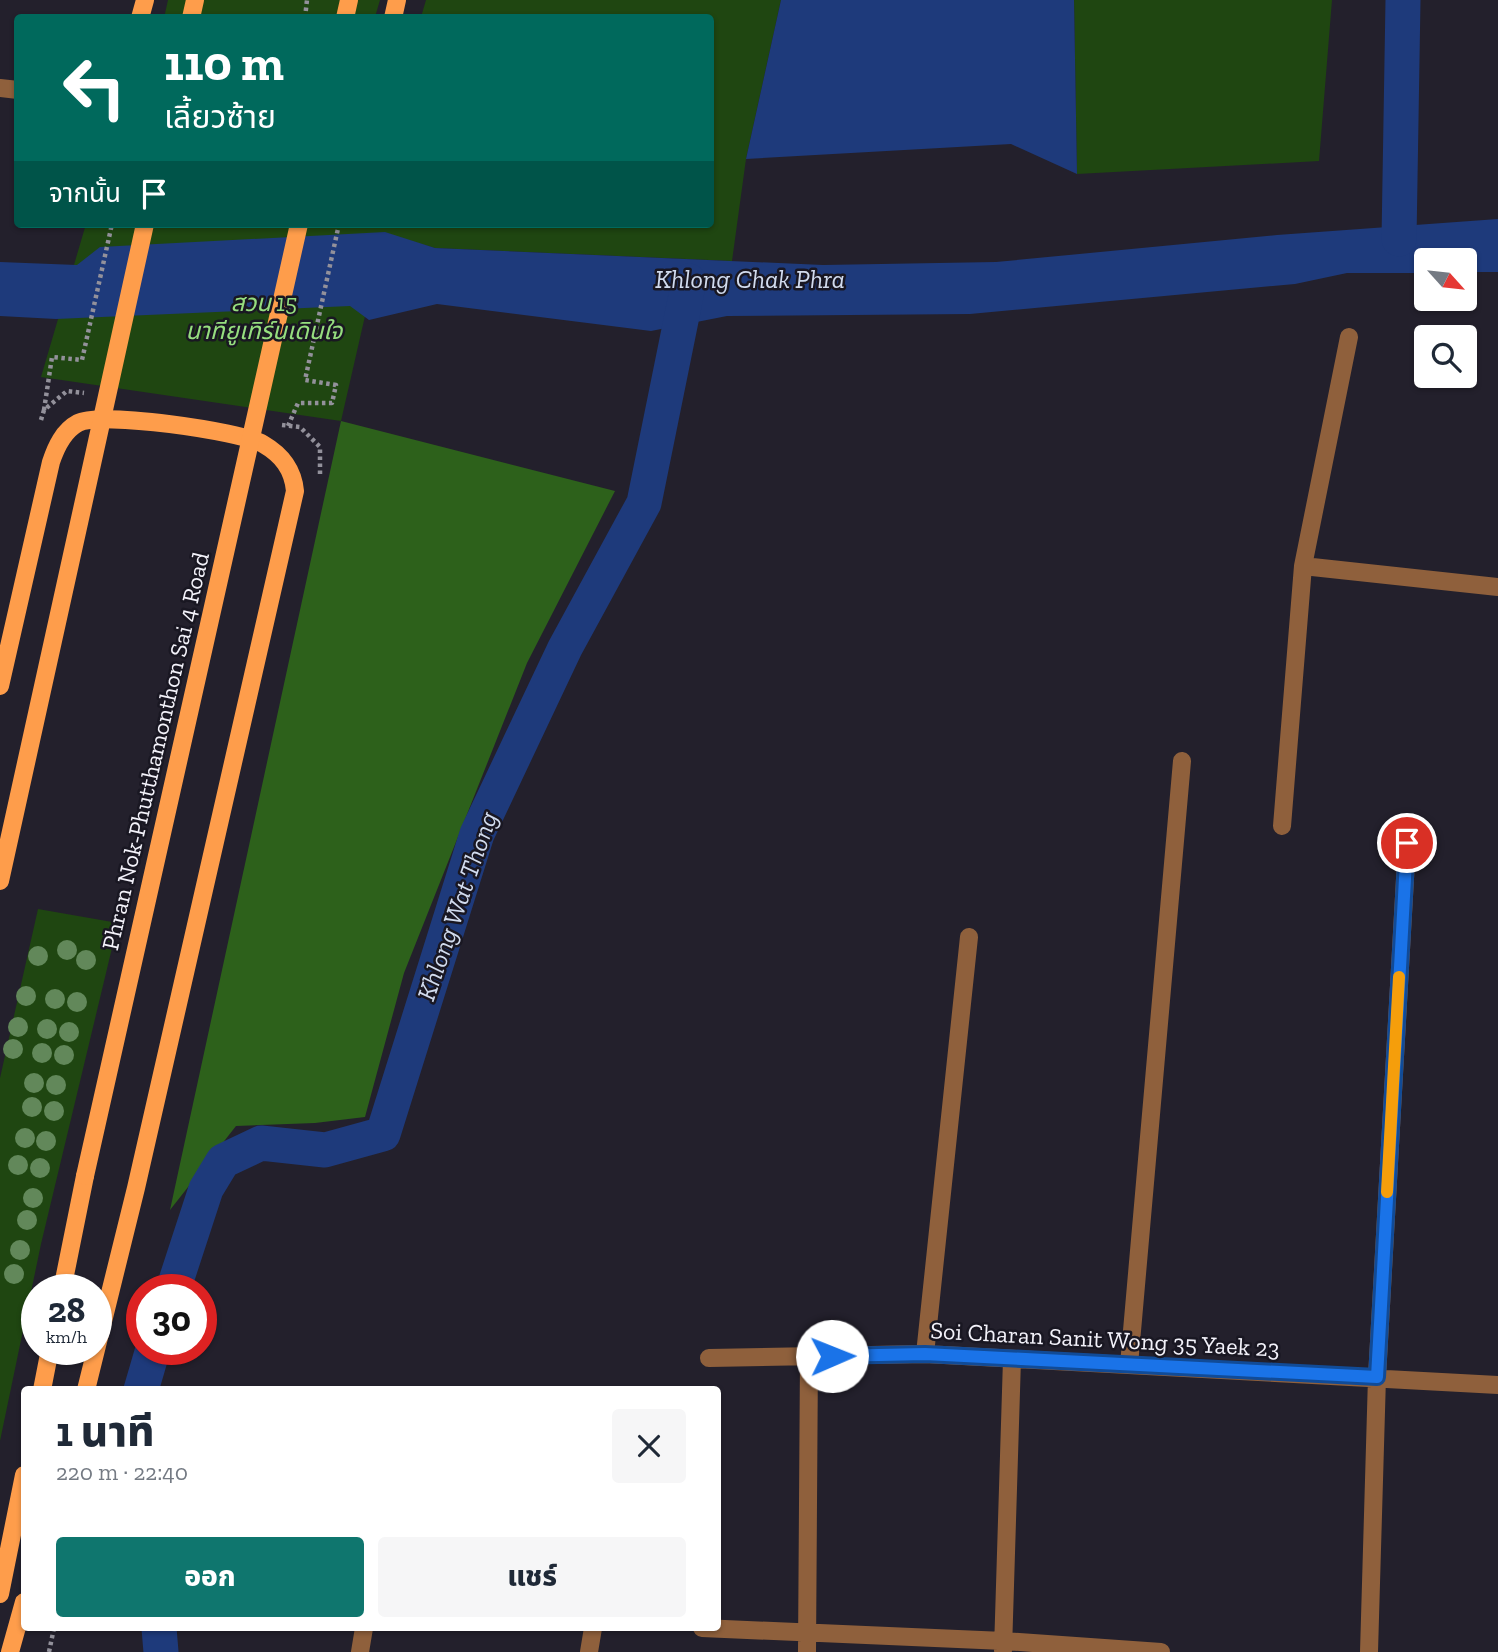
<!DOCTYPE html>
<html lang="th">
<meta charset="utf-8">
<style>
:root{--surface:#fff;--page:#f6f6f7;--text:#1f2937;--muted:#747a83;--accent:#0f766e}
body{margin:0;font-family:"Zilla Slab","Noto Sans Thai",serif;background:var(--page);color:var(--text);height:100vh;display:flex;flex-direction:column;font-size:26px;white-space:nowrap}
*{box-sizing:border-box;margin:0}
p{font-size:23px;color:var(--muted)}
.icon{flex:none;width:38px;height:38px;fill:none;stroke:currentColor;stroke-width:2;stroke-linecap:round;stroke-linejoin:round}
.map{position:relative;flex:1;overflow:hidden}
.panel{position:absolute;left:21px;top:1386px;width:700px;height:245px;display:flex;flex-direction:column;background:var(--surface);border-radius:7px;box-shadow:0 2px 5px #0004}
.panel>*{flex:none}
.guide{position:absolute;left:14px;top:14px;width:700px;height:214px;border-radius:7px;box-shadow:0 2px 5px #0004;background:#00695c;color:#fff;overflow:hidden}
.needle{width:46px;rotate:117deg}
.buttons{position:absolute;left:1414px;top:248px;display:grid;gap:14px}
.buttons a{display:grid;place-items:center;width:63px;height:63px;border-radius:7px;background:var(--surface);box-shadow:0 2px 5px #0004;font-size:35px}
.speed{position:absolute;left:21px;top:1274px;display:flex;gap:14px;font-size:35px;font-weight:700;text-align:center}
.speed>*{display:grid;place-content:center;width:91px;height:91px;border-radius:50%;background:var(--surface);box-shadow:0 2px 5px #0004;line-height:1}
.speed small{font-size:18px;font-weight:400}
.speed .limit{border:10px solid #d22;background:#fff;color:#111}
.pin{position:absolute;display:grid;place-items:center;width:60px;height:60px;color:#fff;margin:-30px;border:4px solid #fff;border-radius:50%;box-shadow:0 2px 7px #0007}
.me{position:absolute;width:77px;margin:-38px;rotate:89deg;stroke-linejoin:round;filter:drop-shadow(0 0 5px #0008)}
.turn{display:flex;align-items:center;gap:24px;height:147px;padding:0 35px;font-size:32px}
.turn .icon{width:91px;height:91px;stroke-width:2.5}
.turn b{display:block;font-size:49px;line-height:60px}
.then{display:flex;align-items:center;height:66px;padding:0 35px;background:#0003;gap:14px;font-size:26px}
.round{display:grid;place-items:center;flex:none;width:74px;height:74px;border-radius:7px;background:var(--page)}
.head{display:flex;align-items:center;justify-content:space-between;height:119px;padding:0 35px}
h1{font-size:42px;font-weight:800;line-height:52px}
.primary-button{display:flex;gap:14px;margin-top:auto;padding:14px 35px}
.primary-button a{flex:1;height:80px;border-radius:7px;background:var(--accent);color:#fff;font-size:28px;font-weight:800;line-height:80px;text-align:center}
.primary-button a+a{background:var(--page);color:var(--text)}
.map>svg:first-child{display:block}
.green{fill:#1f4611}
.forest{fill:#2d611b}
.water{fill:#1e3a7b}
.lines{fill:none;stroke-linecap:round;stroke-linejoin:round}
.canal{stroke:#1e3a7b;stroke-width:35}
.path{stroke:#93919b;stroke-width:4.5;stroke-dasharray:3.5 3.5;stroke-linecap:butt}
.minor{stroke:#8f603c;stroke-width:18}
.major{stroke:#fe9d4b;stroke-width:18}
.major-bridge{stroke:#fe9d4b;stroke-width:18}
.tree{fill:#62885a}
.route-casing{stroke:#114b97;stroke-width:18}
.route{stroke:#1a73e8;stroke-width:12}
.slow{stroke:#f59e0b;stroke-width:12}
.labels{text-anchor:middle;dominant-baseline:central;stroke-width:5;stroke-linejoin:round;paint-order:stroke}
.park-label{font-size:24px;font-style:italic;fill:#96de7f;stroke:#191722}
.street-label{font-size:24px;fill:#f3f2fa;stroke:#191722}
.water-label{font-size:26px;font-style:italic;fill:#d1dbee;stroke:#191722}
</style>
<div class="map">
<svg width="1498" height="1652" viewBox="0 0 1498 1652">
<rect width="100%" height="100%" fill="#23202c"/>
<path class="green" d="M 168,0 L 380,0 L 375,17 L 164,18 Z
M 426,0 L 781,0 L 746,159 L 732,261 L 435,248 L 384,233 L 341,421 L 41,377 L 86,224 L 710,224 L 710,18 L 421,17 Z
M 1074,0 L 1332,0 L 1319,161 L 1077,174 Z
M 38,909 L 118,923 L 41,1244 L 0,1441 L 0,1078 Z"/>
<path class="forest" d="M 341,421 L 615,491 L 527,663 L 404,973 L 365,1117 L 315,1123 L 236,1126 L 170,1210 Z"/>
<path class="water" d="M 781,0 L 1074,0 L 1077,174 L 1011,144 L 746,159 Z
M 1498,219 L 1498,272 L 1465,272 L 1465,261 L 1426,261 L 1426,273 L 1347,273 L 1295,284 L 970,314 L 727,316 L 651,331 L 437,304 L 369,320 L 350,306 L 56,319 L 0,316 L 0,262 L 77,265 L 100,247 L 385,232 L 435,248 L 823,265 L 996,262 L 1277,235 Z"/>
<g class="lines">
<path class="canal" d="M 1399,239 L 1403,0
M 173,1290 L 206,1189 L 223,1161 L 261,1143 L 325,1150 L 383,1134 L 477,834 L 565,648 L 644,503 L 689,281
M 141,1390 L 153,1349
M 159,1628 L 161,1652"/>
<path class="path" d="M 305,18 L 307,0
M 44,410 L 52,357 L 82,360 L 112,224
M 41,420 L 44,410 L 67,391 L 84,393
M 282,425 L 300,427 L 320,447 L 320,476
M 288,426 L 298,403 L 332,403 L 336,385 L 305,380 L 339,224
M 49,1652 L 54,1628"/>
<path class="minor" d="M 0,88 L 18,90
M 1349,337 L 1303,566 L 1498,587
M 1282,826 L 1303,566
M 925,1354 L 969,937
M 709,1358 L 925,1354 L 1498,1385
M 1129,1365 L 1182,761
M 702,1628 L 1004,1641 L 1161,1652
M 1003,1650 L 1012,1359
M 360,1652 L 364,1628
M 589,1652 L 593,1628
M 807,1652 L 809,1356
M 1369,1652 L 1377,1377 L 1407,843"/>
<path class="major" d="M 140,18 L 145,0
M 191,18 L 195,0
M 345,18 L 349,0
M 393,18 L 397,0
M 0,686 L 51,462 C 56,447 63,431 78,423 C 100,411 240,431 263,444 C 282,455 293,469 295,491 L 136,1188 L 86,1390
M 62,1290 L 85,1176
M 42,1390 L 50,1349
M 0,1594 L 24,1475
M 10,1652 L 24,1602"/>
<path class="major-bridge" d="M 0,881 L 145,224
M 85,1176 L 299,224"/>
</g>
<g class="tree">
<circle cx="67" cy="950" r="10"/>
<circle cx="38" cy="956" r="10"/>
<circle cx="86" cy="960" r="10"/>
<circle cx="26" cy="996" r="10"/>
<circle cx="55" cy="999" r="10"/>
<circle cx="77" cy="1002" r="10"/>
<circle cx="18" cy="1027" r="10"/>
<circle cx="47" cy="1029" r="10"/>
<circle cx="69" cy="1032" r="10"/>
<circle cx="13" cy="1049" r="10"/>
<circle cx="42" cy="1053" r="10"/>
<circle cx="64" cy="1055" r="10"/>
<circle cx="34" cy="1083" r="10"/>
<circle cx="56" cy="1085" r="10"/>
<circle cx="32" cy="1107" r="10"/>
<circle cx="54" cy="1111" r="10"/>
<circle cx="25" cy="1138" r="10"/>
<circle cx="46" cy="1141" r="10"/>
<circle cx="18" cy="1165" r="10"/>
<circle cx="40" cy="1168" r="10"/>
<circle cx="33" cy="1198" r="10"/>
<circle cx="27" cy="1220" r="10"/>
<circle cx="20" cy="1250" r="10"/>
<circle cx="14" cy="1274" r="10"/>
</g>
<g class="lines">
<g class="route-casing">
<path id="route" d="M 832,1356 L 925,1354 L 1377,1377 L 1407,843"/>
</g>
<use href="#route" class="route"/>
<path class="slow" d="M 1387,1192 L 1399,977"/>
</g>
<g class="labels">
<g class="park-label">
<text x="264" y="302">สวน 15<tspan x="264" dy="28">นาทียูเทิร์นเดินใจ</tspan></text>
</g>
<g class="street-label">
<text transform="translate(155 751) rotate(-77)">Phran Nok-Phutthamonthon Sai 4 Road</text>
<text transform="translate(1105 1339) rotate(3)">Soi Charan Sanit Wong 35 Yaek 23</text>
</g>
<g class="water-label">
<text x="750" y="279">Khlong Chak Phra</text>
<text transform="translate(457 906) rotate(-71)">Khlong Wat Thong</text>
</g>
</g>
</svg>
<div class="buttons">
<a><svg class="needle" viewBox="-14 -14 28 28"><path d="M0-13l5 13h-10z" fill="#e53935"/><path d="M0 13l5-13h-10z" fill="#747a83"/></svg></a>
<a><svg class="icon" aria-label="search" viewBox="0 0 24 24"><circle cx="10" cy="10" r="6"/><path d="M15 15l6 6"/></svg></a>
</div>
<div class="speed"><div>28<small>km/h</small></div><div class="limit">30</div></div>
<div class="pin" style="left:1407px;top:843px;background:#d93025"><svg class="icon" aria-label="arrive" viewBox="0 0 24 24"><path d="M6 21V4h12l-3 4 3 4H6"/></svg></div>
<svg class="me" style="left:832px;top:1356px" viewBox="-20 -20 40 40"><circle r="19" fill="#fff"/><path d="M0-13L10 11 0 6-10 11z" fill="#1a73e8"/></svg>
<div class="guide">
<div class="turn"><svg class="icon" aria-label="left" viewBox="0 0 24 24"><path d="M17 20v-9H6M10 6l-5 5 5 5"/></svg><div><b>110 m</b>เลี้ยวซ้าย</div></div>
<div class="then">จากนั้น<svg class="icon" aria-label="arrive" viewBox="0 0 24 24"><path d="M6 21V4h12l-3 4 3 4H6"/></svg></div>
</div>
<section class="panel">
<div class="head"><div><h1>1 นาที</h1><p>220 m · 22:40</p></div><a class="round"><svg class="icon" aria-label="close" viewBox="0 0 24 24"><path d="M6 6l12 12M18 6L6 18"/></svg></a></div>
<div class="primary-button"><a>ออก</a><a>แชร์</a></div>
</section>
</div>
